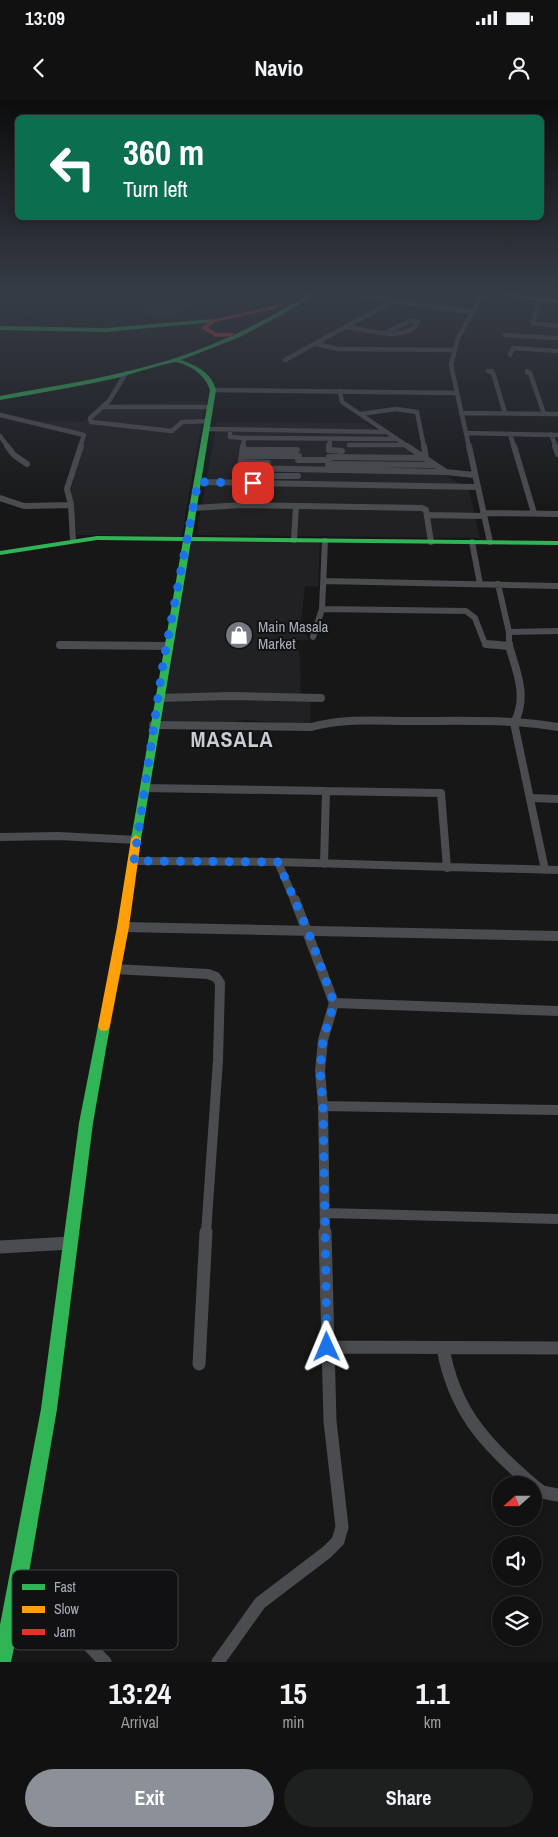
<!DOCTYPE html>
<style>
:root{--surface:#111;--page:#1e1f1f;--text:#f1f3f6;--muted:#9c9d9f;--line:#303131;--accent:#8c9099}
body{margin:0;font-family:"Archivo Narrow",sans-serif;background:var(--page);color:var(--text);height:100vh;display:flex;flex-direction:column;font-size:19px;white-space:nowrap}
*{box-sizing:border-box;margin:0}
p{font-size:16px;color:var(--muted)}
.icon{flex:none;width:28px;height:28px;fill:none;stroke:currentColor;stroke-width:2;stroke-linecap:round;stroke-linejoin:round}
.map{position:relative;height:1562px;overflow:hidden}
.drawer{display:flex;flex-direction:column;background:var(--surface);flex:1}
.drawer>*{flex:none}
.guide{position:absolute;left:15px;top:15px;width:529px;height:105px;border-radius:8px;box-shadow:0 2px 8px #0003,0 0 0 1px var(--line);background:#0b6e4f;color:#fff;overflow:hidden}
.needle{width:32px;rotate:249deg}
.fabs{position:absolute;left:492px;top:1376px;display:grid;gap:10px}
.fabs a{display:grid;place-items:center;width:50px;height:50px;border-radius:50%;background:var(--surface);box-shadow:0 2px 8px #0003,0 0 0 1px var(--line);font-size:25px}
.pin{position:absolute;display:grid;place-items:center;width:42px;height:42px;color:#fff;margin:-21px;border-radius:10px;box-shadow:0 2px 8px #0006}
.me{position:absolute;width:55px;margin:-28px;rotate:359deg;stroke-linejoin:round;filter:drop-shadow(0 0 4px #0008)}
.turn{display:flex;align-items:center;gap:18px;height:105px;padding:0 25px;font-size:22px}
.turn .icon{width:65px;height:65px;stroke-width:2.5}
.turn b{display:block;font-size:35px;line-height:42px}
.eta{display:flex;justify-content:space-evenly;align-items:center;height:85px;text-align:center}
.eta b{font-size:30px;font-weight:700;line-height:35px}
.cta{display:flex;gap:10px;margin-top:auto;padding:10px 25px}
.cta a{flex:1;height:58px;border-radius:30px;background:var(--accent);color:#fff;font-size:20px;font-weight:700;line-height:58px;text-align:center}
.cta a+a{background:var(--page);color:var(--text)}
.status{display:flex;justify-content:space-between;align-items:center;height:35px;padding:0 25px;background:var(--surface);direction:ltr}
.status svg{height:14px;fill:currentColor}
header{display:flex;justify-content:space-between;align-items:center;height:65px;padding:0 25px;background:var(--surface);font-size:22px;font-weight:700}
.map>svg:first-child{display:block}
.built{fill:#212123}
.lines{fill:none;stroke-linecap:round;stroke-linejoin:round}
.stream{stroke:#2a3239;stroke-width:1}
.street-far4{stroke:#4b4c50;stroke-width:4.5}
.street-far3{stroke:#4b4c50;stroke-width:6}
.street-far2{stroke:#4b4c50;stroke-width:8}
.street-far1{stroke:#4b4c50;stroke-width:10}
.street{stroke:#4b4c50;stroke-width:13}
.fast{fill:#30b455;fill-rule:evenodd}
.slow{fill:#ff9f0a;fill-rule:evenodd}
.jam{fill:#e5322d;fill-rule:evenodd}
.route{stroke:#1a73e8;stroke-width:9;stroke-dasharray:0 16.2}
.labels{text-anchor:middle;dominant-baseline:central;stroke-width:4;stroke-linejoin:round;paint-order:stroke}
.far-poi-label{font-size:15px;fill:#a8adb8;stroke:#111113;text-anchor:start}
.district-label{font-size:22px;font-weight:bold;letter-spacing:1px;fill:#c9ccd4;stroke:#111113}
.key{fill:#111113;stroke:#3e4045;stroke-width:1}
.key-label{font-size:14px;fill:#a8adb8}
</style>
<div class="status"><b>13:09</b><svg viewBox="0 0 49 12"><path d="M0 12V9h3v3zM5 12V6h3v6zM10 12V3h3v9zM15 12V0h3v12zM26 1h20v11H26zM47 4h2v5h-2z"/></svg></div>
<header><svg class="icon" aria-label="back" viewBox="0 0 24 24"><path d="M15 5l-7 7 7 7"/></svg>Navio<svg class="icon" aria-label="person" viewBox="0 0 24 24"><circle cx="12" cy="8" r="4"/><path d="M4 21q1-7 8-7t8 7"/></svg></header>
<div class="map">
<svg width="558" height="1562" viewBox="0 0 558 1562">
<rect width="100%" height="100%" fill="#171717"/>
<path class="built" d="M 169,194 L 217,194 L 166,219 L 138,210 Z
M 205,301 L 182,436 L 77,435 L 70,393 L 87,334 L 35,321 L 82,322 L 114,304 Z
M 217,322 L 364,323 L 469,390 L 480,438 L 196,435 Z
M 189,439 L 320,440 L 318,487 L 305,486 L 301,521 L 309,540 L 296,540 L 300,559 L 301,595 L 311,597 L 310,626 L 246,620 L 215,625 L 164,621 L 153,616 Z"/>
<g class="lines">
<path class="stream" d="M 2,226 L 61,194"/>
<path class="street-far4" d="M 359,194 L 393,201
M 540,198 L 533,223 L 558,226
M 348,227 C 367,230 407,243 418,222 L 410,221 L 389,231
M 505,235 L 558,238
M 316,244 L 338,249 L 454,250
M 510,255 L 513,248 L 558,251
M 285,260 L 393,201 L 470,212
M 488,271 L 492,271 L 493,273 Z
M 527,271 L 530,273 L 527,272 Z
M 126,273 L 109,301 L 90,318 L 91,322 L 172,331 L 182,322 L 208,321
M 493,273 L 505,313
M 530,273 L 544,314
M 213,290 L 456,293
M 340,291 L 342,302 L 409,347
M 104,307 L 210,307
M 461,313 L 558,314
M 360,314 L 396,309 L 417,312 L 424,347
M 0,315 L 84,335 L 80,347
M 207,329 L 386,332
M 230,330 L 230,337 L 244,338
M 466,333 L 558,335
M 510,334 L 514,347
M 551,334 L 556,347
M 0,336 L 8,347
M 349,345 L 406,345
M 243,347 L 244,338 L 397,339
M 329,347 L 330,339
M 469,347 L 451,265 L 458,238 L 482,194"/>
<path class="street-far3" d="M 7,346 L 14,355 L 27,364
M 329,346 L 329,350 L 342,351
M 407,346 L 446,372 L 474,375
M 424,346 L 426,359
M 469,346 L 490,442
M 514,346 L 534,413
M 555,346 L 558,354
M 243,350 L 297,350
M 242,356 L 299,356
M 298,360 L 328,360
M 241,362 L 268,363
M 328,364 L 434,365
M 240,368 L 445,372
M 330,370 L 329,357 L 424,358
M 239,376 L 298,376
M 199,382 L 477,387
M 238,383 L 243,346
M 0,398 L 24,406 L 71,405
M 194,408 L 242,405 L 422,408 L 426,410 L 431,442
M 483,413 L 558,414
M 427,415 L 484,416
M 73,440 L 71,405 L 67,389 L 81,346
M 294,440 L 296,406
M 472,442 L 480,484
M 324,481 L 558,486
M 498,484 L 509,532 L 509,545
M 322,509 L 466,511 L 475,518 L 485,544 L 501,545
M 509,532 L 558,531
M 313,537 L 322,509 L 325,441
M 60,545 L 99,545"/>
<path class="street-far2" d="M 486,544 L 509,546 L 509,544
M 60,545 L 167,546
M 509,546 C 517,572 528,598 514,623 L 545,770
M 158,598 L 231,596 L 321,598
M 153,625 L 311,627 C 344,618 376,621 409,621 C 459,621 509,619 558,627
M 145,688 L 441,693 L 447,768
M 531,698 L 558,699
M 0,737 L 58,736 L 137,740
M 134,761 L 278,762 L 558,770
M 278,762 L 295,802
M 324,764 L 326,691"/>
<path class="street-far1" d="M 295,800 L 334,903 L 323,940 L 320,971 L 323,1006 L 325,1133
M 123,827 L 558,836
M 114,869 L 208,874 L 216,877 L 220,883 L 218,960 L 206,1133
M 334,903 L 558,911
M 323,1006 L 558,1010
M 325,1113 L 558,1119"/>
<path class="street" d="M 0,1147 L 71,1143
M 327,1247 L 558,1248
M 443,1248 C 454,1311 486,1345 533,1385
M 199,1264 L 206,1132
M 534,1386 L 542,1392 L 558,1395
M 16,1496 L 38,1498 L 60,1516 L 105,1562
M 218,1562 L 260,1503 L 327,1452 L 338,1441 L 342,1427 L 330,1321 L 325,1132"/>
<path class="fast" d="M 310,194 L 316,194 L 285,213 L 240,237 L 181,260 C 197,266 211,272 216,290 L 192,437 L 558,441 L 558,445 L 191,441 L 141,739 L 136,743 L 132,742 L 131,739 L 183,441 L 97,440 L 0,455 L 0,451 L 97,436 L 184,437 L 210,290 C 206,276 191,265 176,262 C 170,262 130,274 121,277 C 81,286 40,293 0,300 L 0,296 C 64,284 129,275 190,253 C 232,238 271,217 310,194 Z
M 505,194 L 558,199 L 558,203 L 507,196 Z
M 213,219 L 215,222 L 106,232 L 0,230 L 0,226 L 106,228 Z
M 104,921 L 108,922 L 110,926 L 93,1023 L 57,1309 L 25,1496 L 11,1562 L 0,1562 L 0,1525 L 41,1309 L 79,1023 L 98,926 L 100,922 Z"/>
<path class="slow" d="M 136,735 L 141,739 L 129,827 L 110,926 L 108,930 L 104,931 L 100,930 L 98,926 L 117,827 L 131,739 Z"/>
<path class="jam" d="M 277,205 L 279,208 L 215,222 L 208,228 L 217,233 L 233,233 L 235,236 L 216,237 L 201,228 L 211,220 Z"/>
</g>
<linearGradient id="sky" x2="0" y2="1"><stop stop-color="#0d0d0d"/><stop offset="0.47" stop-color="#363c47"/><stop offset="1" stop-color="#363c47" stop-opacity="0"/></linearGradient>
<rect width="558" height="412" fill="url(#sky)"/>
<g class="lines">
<path class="route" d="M 253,383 L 198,382 L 163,564 L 134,761 L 278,762 L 308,831 L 334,903 L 323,940 L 320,971 L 323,1006 L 327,1247"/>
</g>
<defs>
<g id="shop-disc" transform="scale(1.4375)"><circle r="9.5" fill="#757880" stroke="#111113"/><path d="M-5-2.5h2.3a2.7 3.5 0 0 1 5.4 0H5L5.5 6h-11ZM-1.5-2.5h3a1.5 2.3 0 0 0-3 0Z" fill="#fff"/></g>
</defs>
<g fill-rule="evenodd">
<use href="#shop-disc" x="239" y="535"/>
</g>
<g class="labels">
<g class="far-poi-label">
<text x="258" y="526">Main Masala<tspan x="258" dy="17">Market</tspan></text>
</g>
<g class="district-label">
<text x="232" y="639">MASALA</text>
</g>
</g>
<rect x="12" y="1470" width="166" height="80" rx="8" class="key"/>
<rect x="22" y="1484" width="23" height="6" fill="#30b455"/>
<rect x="22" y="1506" width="23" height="7" fill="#ff9f0a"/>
<rect x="22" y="1529" width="23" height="6" fill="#e5322d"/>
<g class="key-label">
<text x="54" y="1492">Fast</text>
<text x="54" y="1514">Slow</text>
<text x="54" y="1537">Jam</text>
</g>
</svg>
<div class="fabs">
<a><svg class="needle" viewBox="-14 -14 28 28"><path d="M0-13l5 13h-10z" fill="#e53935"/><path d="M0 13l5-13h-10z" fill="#9c9d9f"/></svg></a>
<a><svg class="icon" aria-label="sound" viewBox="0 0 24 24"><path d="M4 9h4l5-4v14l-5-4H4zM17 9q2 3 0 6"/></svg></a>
<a><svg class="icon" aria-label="layers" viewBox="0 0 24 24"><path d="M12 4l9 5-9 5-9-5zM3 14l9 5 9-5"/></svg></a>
</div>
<div class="pin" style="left:253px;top:383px;background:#d93025"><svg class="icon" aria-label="arrive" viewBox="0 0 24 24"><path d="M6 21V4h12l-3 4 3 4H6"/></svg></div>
<svg class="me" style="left:327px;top:1247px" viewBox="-20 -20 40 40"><path d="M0-17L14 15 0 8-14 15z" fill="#1a73e8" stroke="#fff" stroke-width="4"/></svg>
<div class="guide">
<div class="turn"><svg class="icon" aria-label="left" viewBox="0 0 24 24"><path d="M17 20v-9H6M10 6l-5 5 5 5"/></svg><div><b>360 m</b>Turn left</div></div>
</div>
</div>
<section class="drawer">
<div class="eta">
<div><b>13:24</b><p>Arrival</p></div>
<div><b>15</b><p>min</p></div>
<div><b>1.1</b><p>km</p></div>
</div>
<div class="cta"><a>Exit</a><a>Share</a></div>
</section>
